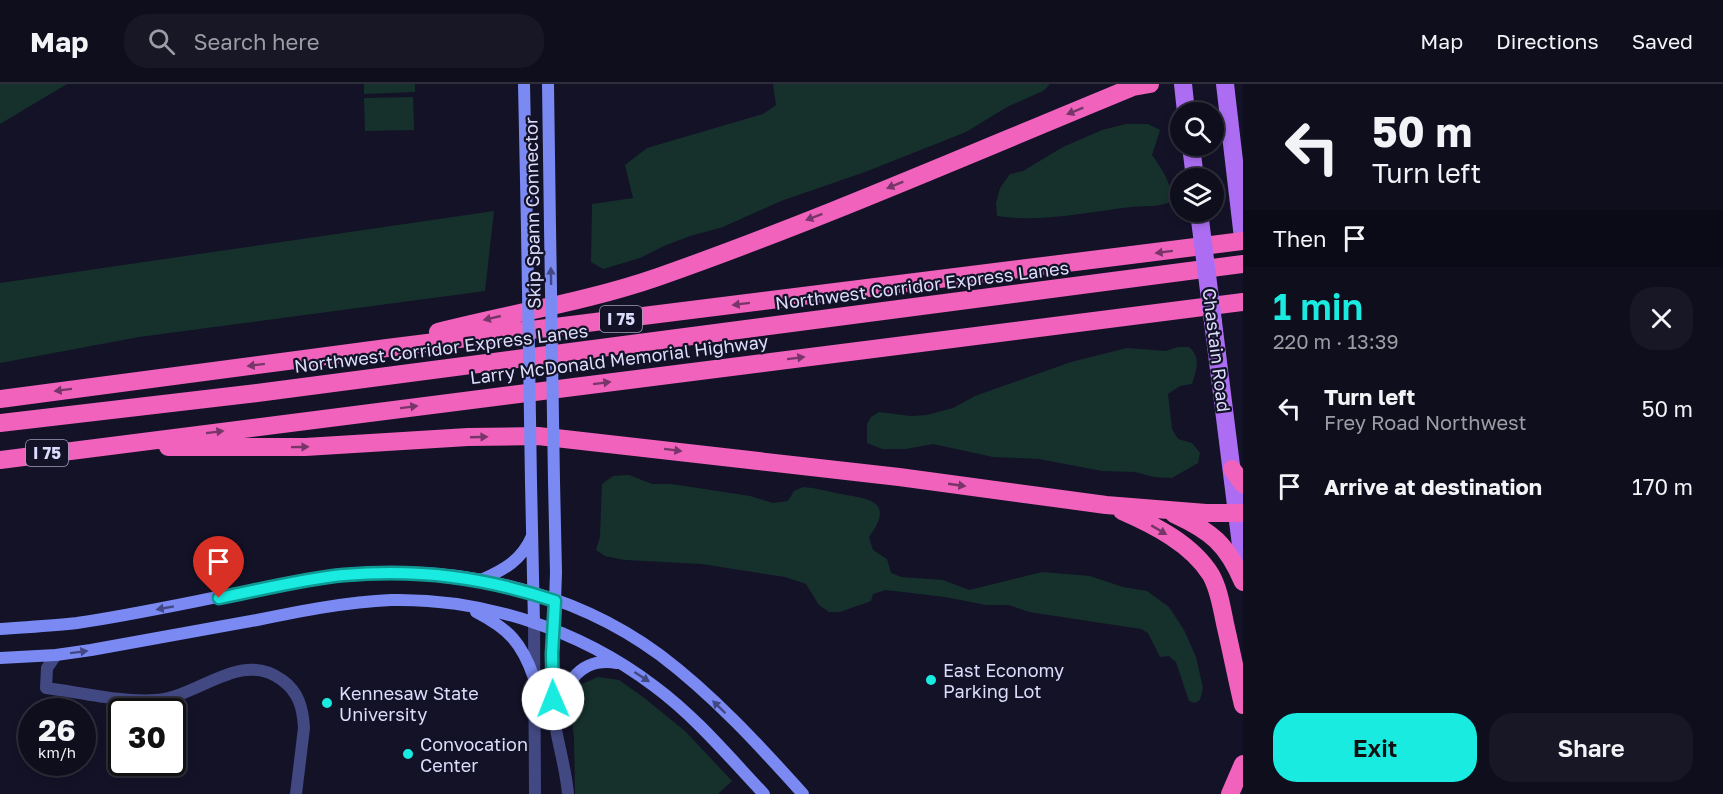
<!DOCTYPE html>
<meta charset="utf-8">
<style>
:root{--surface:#0e0e1d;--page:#171726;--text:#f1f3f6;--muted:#9b9ca4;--line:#2e2e3b;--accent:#19ebe0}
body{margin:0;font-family:"Golos Text",sans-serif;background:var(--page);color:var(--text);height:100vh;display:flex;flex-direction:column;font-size:22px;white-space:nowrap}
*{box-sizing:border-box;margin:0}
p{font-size:20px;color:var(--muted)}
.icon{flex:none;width:33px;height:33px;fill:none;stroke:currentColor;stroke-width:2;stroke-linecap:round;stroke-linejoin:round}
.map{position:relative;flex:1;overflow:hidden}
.details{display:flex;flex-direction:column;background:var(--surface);width:480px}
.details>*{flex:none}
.top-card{background:#0e0e1d;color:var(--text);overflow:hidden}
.buttons{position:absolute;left:1170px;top:18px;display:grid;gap:12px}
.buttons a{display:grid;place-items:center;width:54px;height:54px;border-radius:50%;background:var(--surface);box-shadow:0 3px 9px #0003,0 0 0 2px var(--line);font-size:30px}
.speed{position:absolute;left:18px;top:614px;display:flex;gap:12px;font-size:30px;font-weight:700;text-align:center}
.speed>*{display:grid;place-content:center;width:78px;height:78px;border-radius:50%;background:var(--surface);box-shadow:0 3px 9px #0003,0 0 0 2px var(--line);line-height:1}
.speed small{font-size:15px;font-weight:400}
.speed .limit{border:3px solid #111;border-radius:9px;background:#fff;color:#111}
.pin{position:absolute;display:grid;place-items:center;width:51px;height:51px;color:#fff;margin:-62px -26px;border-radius:50% 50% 50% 0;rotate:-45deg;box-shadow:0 0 6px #0007}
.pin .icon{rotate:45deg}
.me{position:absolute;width:66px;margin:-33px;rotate:359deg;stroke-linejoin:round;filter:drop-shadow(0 0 4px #0008)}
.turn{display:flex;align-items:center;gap:21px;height:126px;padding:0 30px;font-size:27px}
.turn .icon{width:78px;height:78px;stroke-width:2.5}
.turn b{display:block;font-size:42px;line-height:51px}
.then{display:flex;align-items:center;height:57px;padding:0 30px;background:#0003;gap:12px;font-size:22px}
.round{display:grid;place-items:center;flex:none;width:63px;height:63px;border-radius:24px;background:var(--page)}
.overview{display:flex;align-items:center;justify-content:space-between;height:102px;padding:0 30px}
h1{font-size:36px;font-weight:600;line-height:45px;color:var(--accent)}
.cta{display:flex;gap:12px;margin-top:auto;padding:12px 30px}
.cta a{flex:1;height:69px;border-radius:24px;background:var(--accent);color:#111;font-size:24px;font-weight:600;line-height:69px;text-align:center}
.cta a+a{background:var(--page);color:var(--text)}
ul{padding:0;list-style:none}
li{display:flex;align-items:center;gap:18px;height:78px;padding:0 30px}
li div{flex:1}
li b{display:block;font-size:22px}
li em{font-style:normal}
header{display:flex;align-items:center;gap:36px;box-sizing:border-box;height:84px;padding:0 30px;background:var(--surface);border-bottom:2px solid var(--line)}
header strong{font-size:28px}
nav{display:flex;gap:33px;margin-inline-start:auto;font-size:21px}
.search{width:420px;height:54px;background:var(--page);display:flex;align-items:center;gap:15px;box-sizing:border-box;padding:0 21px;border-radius:24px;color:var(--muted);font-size:22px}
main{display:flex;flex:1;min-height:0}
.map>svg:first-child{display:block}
.green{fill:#16312c}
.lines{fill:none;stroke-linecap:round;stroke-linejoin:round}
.street{stroke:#424982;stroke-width:12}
.secondary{stroke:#7b8af3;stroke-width:12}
.primary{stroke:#ac6df2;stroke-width:18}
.highway{stroke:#f162bc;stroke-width:18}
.secondary-bridge{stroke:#7b8af3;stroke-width:12}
.primary-bridge{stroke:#ac6df2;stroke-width:18}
.oneway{fill:#77366a}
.oneway2{fill:#424883}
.route-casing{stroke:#109992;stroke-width:15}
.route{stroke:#19ebe0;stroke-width:10}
.poi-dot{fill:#19ebe0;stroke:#131227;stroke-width:2}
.labels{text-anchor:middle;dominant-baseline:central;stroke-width:4.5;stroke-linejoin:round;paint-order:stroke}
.shield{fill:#131227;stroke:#a0a0bc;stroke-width:1.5}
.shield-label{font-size:16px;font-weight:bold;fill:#dcddfc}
.street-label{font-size:18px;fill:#dcddfc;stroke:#131227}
.poi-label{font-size:18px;fill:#dcddfc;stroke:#131227;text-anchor:start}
</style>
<header>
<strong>Map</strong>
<div class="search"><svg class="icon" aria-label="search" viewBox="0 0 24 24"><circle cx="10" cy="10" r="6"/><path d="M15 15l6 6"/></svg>Search here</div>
<nav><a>Map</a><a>Directions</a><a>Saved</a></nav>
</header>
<main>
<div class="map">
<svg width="1243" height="710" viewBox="0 0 1243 710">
<rect width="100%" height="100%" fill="#131227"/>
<path class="green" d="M 0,0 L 67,0 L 0,40 Z
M 364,0 L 415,0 L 415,8 L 364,10 Z
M 773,0 L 1050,0 L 1043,7 L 1007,23 L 966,48 L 865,88 L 781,117 L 723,143 L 690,152 L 664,162 L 640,174 L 603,185 L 591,178 L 592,120 L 633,114 L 625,81 L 647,64 L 763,30 L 776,21 Z
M 413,13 L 414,46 L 365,47 L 364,14 Z
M 1126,40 L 1148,40 L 1160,46 L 1152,71 C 1161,84 1173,101 1172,117 C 1158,124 1146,121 1131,123 C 1087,128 1041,139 997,132 L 996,119 L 1000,104 L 1010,90 L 1023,87 L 1063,63 L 1102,46 Z
M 494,127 L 485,207 L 139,253 L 0,279 L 0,199 Z
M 1178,263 L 1189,263 C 1202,275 1196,286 1192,300 L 1180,302 L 1168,310 L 1172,345 L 1178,355 L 1192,359 L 1200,369 L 1198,379 L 1172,394 L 1154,393 L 1135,388 L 1102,387 L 1039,375 L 993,373 L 933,360 L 906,365 L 882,365 L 867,359 L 867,340 L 871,333 L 879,328 L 911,332 L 927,331 L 953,324 L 975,312 L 1071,278 L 1127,264 L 1166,267 Z
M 629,391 L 652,400 L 671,400 L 698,404 L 750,412 L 773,419 L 788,417 L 794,407 L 803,403 C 816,404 827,407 840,410 C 870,415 895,417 869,453 L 873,466 L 887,475 L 891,489 L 901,493 L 943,496 L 969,506 L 1042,488 L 1090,492 L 1123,503 L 1147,507 L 1169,523 L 1184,546 L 1196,573 L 1203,604 L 1200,616 L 1195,619 L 1189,617 L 1176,578 L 1169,572 L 1160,573 L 1148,549 L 1141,545 L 1029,528 L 1009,521 L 986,521 L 945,513 L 886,506 L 873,510 L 871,517 L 840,528 L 829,528 L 819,521 L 806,500 L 785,493 L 702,480 L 625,476 L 605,472 L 596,466 L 600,453 L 602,400 L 613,392 Z
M 598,593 L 619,596 L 643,613 L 685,647 L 732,697 L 718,710 L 575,710 L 574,653 L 570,621 L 572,610 L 579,597 L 582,600 Z"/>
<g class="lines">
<path class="street" d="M 534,539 L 535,710
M 554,546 C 552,576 550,610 555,640 C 559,664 566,686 568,710
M 56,571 L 47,584 L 46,604 C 78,608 125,619 156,616 C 199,613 241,565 282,596 C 299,608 303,625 304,644 L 296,710"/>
<path class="secondary" d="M 524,0 L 527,145
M 548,0 L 550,143
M 531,398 L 534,539
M 481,496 C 504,486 522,476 532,452
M 476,528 C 509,545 522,559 534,594
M 0,545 C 25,543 52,542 77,539 C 165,526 252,503 341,492 C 450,478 571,505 660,571 C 713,611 759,661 803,710
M 554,546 L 556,489 L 554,397
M 0,574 L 56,571 L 91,566 C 147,556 202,546 257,536 C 301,527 346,518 391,516 C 485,514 580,546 654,602 C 696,633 729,673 764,710
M 555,638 C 563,605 576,572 617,579"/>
<path class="primary" d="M 1183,0 L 1186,28
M 1225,0 L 1243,154
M 1191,62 L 1195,94
M 1213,238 L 1243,477"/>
<path class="highway" d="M 438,248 C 511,229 586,218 658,193 C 809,140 956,76 1104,15 L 1133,3 L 1150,0
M 0,315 L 387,264 L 1243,157
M 0,339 L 257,309 L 1243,180
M 168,363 L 305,363 L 468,353 L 538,352 L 899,393 L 1106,421 L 1206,429 L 1243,429
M 0,376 L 1243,218
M 1232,385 L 1243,400
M 1122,427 C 1154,441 1192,460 1211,491 C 1220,507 1222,527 1226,544 C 1232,570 1237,596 1243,621
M 1174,430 C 1211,447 1227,460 1243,498
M 1230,710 L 1243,680"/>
<path class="secondary-bridge" d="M 550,143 L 554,397
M 527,145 L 531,398"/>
<path class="primary-bridge" d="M 1199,128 L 1213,238"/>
</g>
<defs><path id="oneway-solid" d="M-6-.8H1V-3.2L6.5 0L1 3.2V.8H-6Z" transform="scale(1.5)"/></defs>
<g class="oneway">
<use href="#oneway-solid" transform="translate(1075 27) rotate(158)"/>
<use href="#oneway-solid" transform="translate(895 101) rotate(158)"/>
<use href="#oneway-solid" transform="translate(814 133) rotate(159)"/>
<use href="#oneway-solid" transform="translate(1164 168) rotate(173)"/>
<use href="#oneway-solid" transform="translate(741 220) rotate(173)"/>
<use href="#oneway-solid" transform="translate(492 234) rotate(167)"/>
<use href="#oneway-solid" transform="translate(796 274) rotate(-7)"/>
<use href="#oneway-solid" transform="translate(256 281) rotate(173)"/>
<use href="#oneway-solid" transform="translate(602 299) rotate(-7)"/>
<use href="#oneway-solid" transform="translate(63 306) rotate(173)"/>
<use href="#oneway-solid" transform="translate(409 323) rotate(-7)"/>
<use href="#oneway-solid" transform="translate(215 348) rotate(-7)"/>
<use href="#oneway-solid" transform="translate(479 353) rotate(-2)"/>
<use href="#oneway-solid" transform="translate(300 363) rotate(-1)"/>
<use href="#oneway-solid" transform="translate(673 366) rotate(7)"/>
<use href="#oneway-solid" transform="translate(957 401) rotate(8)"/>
<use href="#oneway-solid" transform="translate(1159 446) rotate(31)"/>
</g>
<g class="oneway2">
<use href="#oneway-solid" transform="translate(551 192) rotate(-91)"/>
<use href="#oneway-solid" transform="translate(165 524) rotate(170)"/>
<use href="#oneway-solid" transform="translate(79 568) rotate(-7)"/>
<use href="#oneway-solid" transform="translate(642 593) rotate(33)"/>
<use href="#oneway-solid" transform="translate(719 623) rotate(-136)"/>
</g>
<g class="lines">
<g class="route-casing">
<path id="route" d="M 219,514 C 260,506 302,495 344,491 C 419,485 484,493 555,517 L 552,570 L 553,615"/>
</g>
<use href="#route" class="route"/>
</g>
<g class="poi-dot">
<circle cx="931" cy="596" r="6"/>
<circle cx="327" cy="619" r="6"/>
<circle cx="408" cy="670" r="6"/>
</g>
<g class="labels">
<g class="shield">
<rect x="600" y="222" width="42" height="26" rx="4.5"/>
<rect x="26" y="356" width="42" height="26" rx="4.5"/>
</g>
<g class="shield-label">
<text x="621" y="235">I 75</text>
<text x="47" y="369">I 75</text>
</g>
<g class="street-label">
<text transform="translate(532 129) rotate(-91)">Skip Spann Connector</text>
<text transform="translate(922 201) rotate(-7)">Northwest Corridor Express Lanes</text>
<text transform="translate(441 264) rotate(-7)">Northwest Corridor Express Lanes</text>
<text transform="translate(1217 266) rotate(83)">Chastain Road</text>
<text transform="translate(619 275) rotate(-7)">Larry McDonald Memorial Highway</text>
</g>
<g class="poi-label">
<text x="943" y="586">East Economy<tspan x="943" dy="21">Parking Lot</tspan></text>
<text x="339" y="609">Kennesaw State<tspan x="339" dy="21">University</tspan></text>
<text x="420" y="660">Convocation<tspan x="420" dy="21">Center</tspan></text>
</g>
</g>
</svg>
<div class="buttons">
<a><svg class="icon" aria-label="search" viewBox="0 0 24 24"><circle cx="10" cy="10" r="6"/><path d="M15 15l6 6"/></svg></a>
<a><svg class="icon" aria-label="layers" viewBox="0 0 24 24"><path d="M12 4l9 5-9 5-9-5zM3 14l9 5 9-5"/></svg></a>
</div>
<div class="speed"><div>26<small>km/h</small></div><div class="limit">30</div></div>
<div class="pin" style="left:219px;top:514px;background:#d93025"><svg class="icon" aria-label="arrive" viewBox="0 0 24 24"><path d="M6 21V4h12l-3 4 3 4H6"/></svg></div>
<svg class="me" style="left:553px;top:615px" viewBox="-20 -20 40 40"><circle r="19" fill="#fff"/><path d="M0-13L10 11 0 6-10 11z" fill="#19ebe0"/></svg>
</div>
<section class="details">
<div class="top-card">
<div class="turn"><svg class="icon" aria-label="left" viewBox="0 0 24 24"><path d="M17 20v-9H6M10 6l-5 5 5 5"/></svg><div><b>50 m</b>Turn left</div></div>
<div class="then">Then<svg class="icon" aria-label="arrive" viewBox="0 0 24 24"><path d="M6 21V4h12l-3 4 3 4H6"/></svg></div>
</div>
<div class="overview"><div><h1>1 min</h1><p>220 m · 13:39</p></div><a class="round"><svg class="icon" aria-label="close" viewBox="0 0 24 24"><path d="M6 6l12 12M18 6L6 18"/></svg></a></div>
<ul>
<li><svg class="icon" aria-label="left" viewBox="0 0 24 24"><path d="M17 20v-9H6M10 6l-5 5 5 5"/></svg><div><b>Turn left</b><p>Frey Road Northwest</p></div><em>50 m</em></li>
<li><svg class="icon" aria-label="arrive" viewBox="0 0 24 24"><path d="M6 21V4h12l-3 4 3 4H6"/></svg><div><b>Arrive at destination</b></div><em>170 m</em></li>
</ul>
<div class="cta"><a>Exit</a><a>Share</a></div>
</section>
</main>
